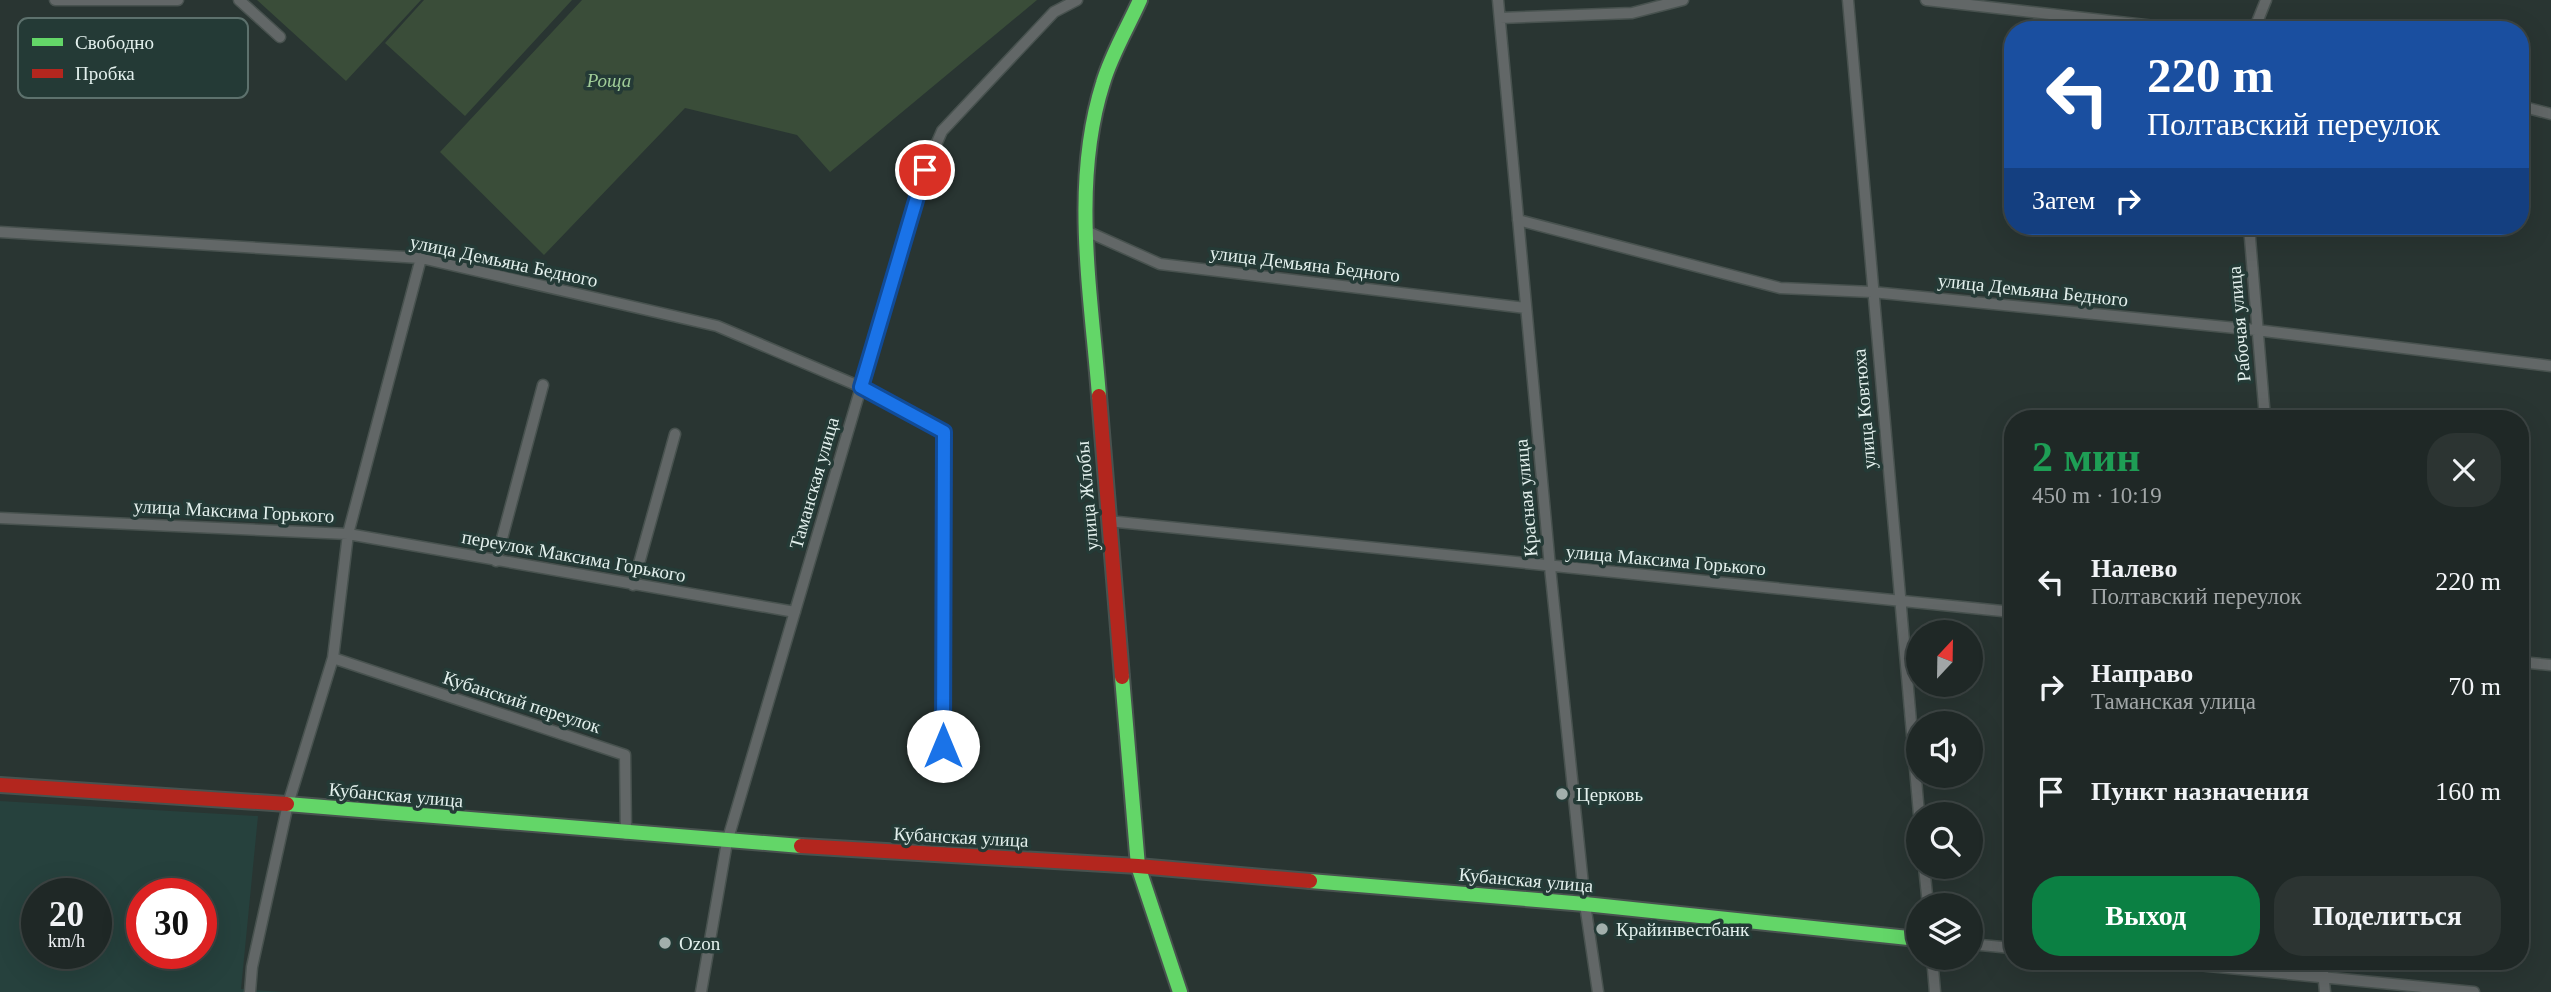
<!DOCTYPE html>
<html lang="ru">
<meta charset="utf-8">
<style>
:root{--surface:#1f2826;--page:#2c3432;--text:#f1f3f6;--muted:#a1a6a7;--line:#3c4443;--accent:#0b8043}
body{margin:0;font-family:Georgia,serif;background:var(--page);color:var(--text);height:100vh;display:flex;flex-direction:column;font-size:26px;white-space:nowrap}
*{box-sizing:border-box;margin:0}
p{font-size:23px;color:var(--muted)}
.icon{flex:none;width:38px;height:38px;fill:none;stroke:currentColor;stroke-width:2;stroke-linecap:round;stroke-linejoin:round}
.map{position:relative;flex:1;overflow:hidden}
.details{position:absolute;left:2004px;top:410px;width:525px;height:560px;display:flex;flex-direction:column;background:var(--surface);border-radius:28px;box-shadow:0 7px 28px #0002,0 0 0 2px var(--line)}
.details>*{flex:none}
.top-card{position:absolute;left:2004px;top:21px;width:525px;height:214px;border-radius:28px;box-shadow:0 7px 28px #0002,0 0 0 2px var(--line);background:#1a4fa0;color:#fff;overflow:hidden}
.needle{width:46px;rotate:22deg}
.tools{position:absolute;left:1906px;top:620px;display:grid;gap:14px}
.tools a{display:grid;place-items:center;width:77px;height:77px;border-radius:50%;background:var(--surface);box-shadow:0 7px 28px #0002,0 0 0 2px var(--line);font-size:35px}
.speed{position:absolute;left:21px;top:878px;display:flex;gap:14px;font-size:35px;font-weight:700;text-align:center}
.speed>*{display:grid;place-content:center;width:91px;height:91px;border-radius:50%;background:var(--surface);box-shadow:0 7px 28px #0002,0 0 0 2px var(--line);line-height:1}
.speed small{font-size:18px;font-weight:400}
.speed .limit{border:10px solid #d22;background:#fff;color:#111}
.pin{position:absolute;display:grid;place-items:center;width:60px;height:60px;color:#fff;margin:-30px;border:4px solid #fff;border-radius:50%;box-shadow:0 2px 7px #0007}
.me{position:absolute;width:77px;margin:-38px;rotate:0deg;stroke-linejoin:round;filter:drop-shadow(0 0 5px #0008)}
.turn{display:flex;align-items:center;gap:24px;height:147px;padding:0 28px;font-size:32px}
.turn .icon{width:91px;height:91px;stroke-width:2.5}
.turn b{display:block;font-size:49px;line-height:60px}
.then{display:flex;align-items:center;height:66px;padding:0 28px;background:#0003;gap:14px;font-size:26px}
.round{display:grid;place-items:center;flex:none;width:74px;height:74px;border-radius:28px;background:var(--page)}
.headline{display:flex;align-items:center;justify-content:space-between;height:119px;padding:0 28px}
h1{font-size:42px;font-weight:600;line-height:52px;color:#1e9e55}
.button{display:flex;gap:14px;margin-top:auto;padding:14px 28px}
.button a{flex:1;height:80px;border-radius:28px;background:var(--accent);color:#fff;font-size:28px;font-weight:600;line-height:80px;text-align:center}
.button a+a{background:var(--page);color:var(--text)}
ul{padding:0;list-style:none}
li{display:flex;align-items:center;gap:21px;height:105px;padding:0 28px}
li div{flex:1}
li b{display:block;font-size:26px}
li em{font-style:normal}
.map>svg:first-child{display:block}
.built{fill:#26413d;fill-rule:evenodd}
.green{fill:#3a4d39}
.lines{fill:none;stroke-linecap:round;stroke-linejoin:round}
.street-casing{stroke:#48524f;stroke-width:13}
.fast-casing{stroke:#48524f;stroke-width:18}
.jam-casing{stroke:#48524f;stroke-width:18}
.street{stroke:#626767;stroke-width:10}
.fast{stroke:#63d668;stroke-width:14}
.jam{stroke:#b3261e;stroke-width:14}
.route-casing{stroke:#114b97;stroke-width:18}
.route{stroke:#1a73e8;stroke-width:12}
.poi-dot{fill:#a2afac;stroke:#243a36;stroke-width:2.5}
.labels{text-anchor:middle;dominant-baseline:central;stroke-width:7;stroke-linejoin:round;paint-order:stroke}
.park-label{font-size:19px;font-style:italic;fill:#a0cd98;stroke:#243a36}
.street-label{font-size:19px;fill:#e3f0ed;stroke:#243a36}
.poi-label{font-size:19px;fill:#e3f0ed;stroke:#243a36;text-anchor:start}
.key{fill:#243a36;stroke:#5d716d;stroke-width:2}
.key-label{font-size:19px;fill:#e3f0ed}
</style>
<div class="map">
<svg width="2551" height="992" viewBox="0 0 2551 992">
<rect width="100%" height="100%" fill="#293532"/>
<path class="built" d="M 0,801 L 258,816 L 241,989 L 284,992 L 0,992 ZM 37,894 L 96,894 L 96,954 L 37,954 ZM 142,894 L 201,894 L 201,954 L 142,954 Z"/>
<path class="green" d="M 257,0 L 421,0 L 346,81 Z
M 424,0 L 572,0 L 465,116 L 385,43 Z
M 582,0 L 1037,0 L 830,172 L 797,135 L 685,108 L 544,255 L 440,152 Z"/>
<g class="lines">
<g class="street-casing">
<path id="street" d="M 55,0 L 178,0
M 239,0 L 280,37
M 1498,0 L 1550,567 L 1585,904 L 1598,992
M 1848,0 L 1919,814
M 1926,0 L 2189,30
M 1500,18 L 1632,13 L 1683,0
M 2254,30 L 2266,0
M 2520,106 L 2551,114
M 1518,220 L 1780,288 L 1872,292 L 2256,330 L 2551,366
M 2249,226 L 2265,418
M 1086,231 L 1160,264 L 1526,308
M 0,232 L 421,258 L 717,326 L 861,387 L 944,432 L 943,746
M 0,518 L 348,534 L 795,612
M 1108,521 L 2012,612
M 496,561 L 543,385
M 633,585 L 675,434
M 333,658 L 625,755 L 626,834
M 2520,662 L 2551,665
M 1924,866 L 1928,905
M 1970,944 L 2012,948
M 1932,957 L 1935,992
M 2157,961 L 2474,992
M 2322,961 L 2325,992
M 250,992 L 252,967 L 288,804 L 333,658 L 348,534 L 421,258
M 701,992 L 727,842 L 925,170 L 942,131 L 1054,12 L 1077,0"/>
</g>
<g class="fast-casing">
<path id="fast" d="M 1099,396 C 1091,293 1071,184 1103,83 C 1111,55 1128,27 1140,0
M 1122,677 L 1138,866 L 1180,992
M 287,804 L 801,846
M 1310,881 L 1585,904 L 1918,939"/>
</g>
<g class="jam-casing">
<path id="jam" d="M 1099,396 L 1122,677
M 0,785 L 287,804
M 801,846 L 1138,866 L 1310,881"/>
</g>
<use href="#street" class="street"/>
<use href="#fast" class="fast"/>
<use href="#jam" class="jam"/>
</g>
<g class="lines">
<g class="route-casing">
<path id="route" d="M 925,170 L 861,387 L 944,432 L 943,746"/>
</g>
<use href="#route" class="route"/>
</g>
<g class="poi-dot">
<circle cx="1562" cy="794" r="7"/>
<circle cx="1602" cy="929" r="7"/>
<circle cx="665" cy="943" r="7"/>
</g>
<g class="labels">
<g class="park-label">
<text x="609" y="80">Роща</text>
</g>
<g class="street-label">
<text transform="translate(504 261) rotate(12)">улица Демьяна Бедного</text>
<text transform="translate(1305 264) rotate(7)">улица Демьяна Бедного</text>
<text transform="translate(2033 290) rotate(6)">улица Демьяна Бедного</text>
<text transform="translate(2239 324) rotate(-95)">Рабочая улица</text>
<text transform="translate(1864 409) rotate(-95)">улица Ковтюха</text>
<text transform="translate(814 483) rotate(-74)">Таманская улица</text>
<text transform="translate(1087 496) rotate(-95)">улица Жлобы</text>
<text transform="translate(1526 498) rotate(-95)">Красная улица</text>
<text transform="translate(234 511) rotate(3)">улица Максима Горького</text>
<text transform="translate(574 556) rotate(10)">переулок Максима Горького</text>
<text transform="translate(1666 560) rotate(5)">улица Максима Горького</text>
<text transform="translate(522 702) rotate(18)">Кубанский переулок</text>
<text transform="translate(396 795) rotate(5)">Кубанская улица</text>
<text transform="translate(961 837) rotate(3)">Кубанская улица</text>
<text transform="translate(1526 880) rotate(5)">Кубанская улица</text>
</g>
<g class="poi-label">
<text x="1576" y="794">Церковь</text>
<text x="1616" y="929">Крайинвестбанк</text>
<text x="679" y="943">Ozon</text>
</g>
</g>
<rect x="18" y="18" width="230" height="80" rx="10" class="key"/>
<rect x="32" y="38" width="31" height="8" fill="#63d668"/>
<rect x="32" y="69" width="31" height="9" fill="#b3261e"/>
<g class="key-label">
<text x="75" y="49">Свободно</text>
<text x="75" y="80">Пробка</text>
</g>
</svg>
<div class="tools">
<a><svg class="needle" viewBox="-14 -14 28 28"><path d="M0-13l5 13h-10z" fill="#e53935"/><path d="M0 13l5-13h-10z" fill="#a1a6a7"/></svg></a>
<a><svg class="icon" aria-label="sound" viewBox="0 0 24 24"><path d="M4 9h4l5-4v14l-5-4H4zM17 9q2 3 0 6"/></svg></a>
<a><svg class="icon" aria-label="search" viewBox="0 0 24 24"><circle cx="10" cy="10" r="6"/><path d="M15 15l6 6"/></svg></a>
<a><svg class="icon" aria-label="layers" viewBox="0 0 24 24"><path d="M12 4l9 5-9 5-9-5zM3 14l9 5 9-5"/></svg></a>
</div>
<div class="speed"><div>20<small>km/h</small></div><div class="limit">30</div></div>
<div class="pin" style="left:925px;top:170px;background:#d93025"><svg class="icon" aria-label="arrive" viewBox="0 0 24 24"><path d="M6 21V4h12l-3 4 3 4H6"/></svg></div>
<svg class="me" style="left:943px;top:746px" viewBox="-20 -20 40 40"><circle r="19" fill="#fff"/><path d="M0-13L10 11 0 6-10 11z" fill="#1a73e8"/></svg>
<div class="top-card">
<div class="turn"><svg class="icon" aria-label="left" viewBox="0 0 24 24"><path d="M17 20v-9H6M10 6l-5 5 5 5"/></svg><div><b>220 m</b>Полтавский переулок</div></div>
<div class="then">Затем<svg class="icon" aria-label="right" viewBox="0 0 24 24"><path d="M7 20v-9h11M14 6l5 5-5 5"/></svg></div>
</div>
<section class="details">
<div class="headline"><div><h1>2 мин</h1><p>450 m · 10:19</p></div><a class="round"><svg class="icon" aria-label="close" viewBox="0 0 24 24"><path d="M6 6l12 12M18 6L6 18"/></svg></a></div>
<ul>
<li><svg class="icon" aria-label="left" viewBox="0 0 24 24"><path d="M17 20v-9H6M10 6l-5 5 5 5"/></svg><div><b>Налево</b><p>Полтавский переулок</p></div><em>220 m</em></li>
<li><svg class="icon" aria-label="right" viewBox="0 0 24 24"><path d="M7 20v-9h11M14 6l5 5-5 5"/></svg><div><b>Направо</b><p>Таманская улица</p></div><em>70 m</em></li>
<li><svg class="icon" aria-label="arrive" viewBox="0 0 24 24"><path d="M6 21V4h12l-3 4 3 4H6"/></svg><div><b>Пункт назначения</b></div><em>160 m</em></li>
</ul>
<div class="button"><a>Выход</a><a>Поделиться</a></div>
</section>
</div>
